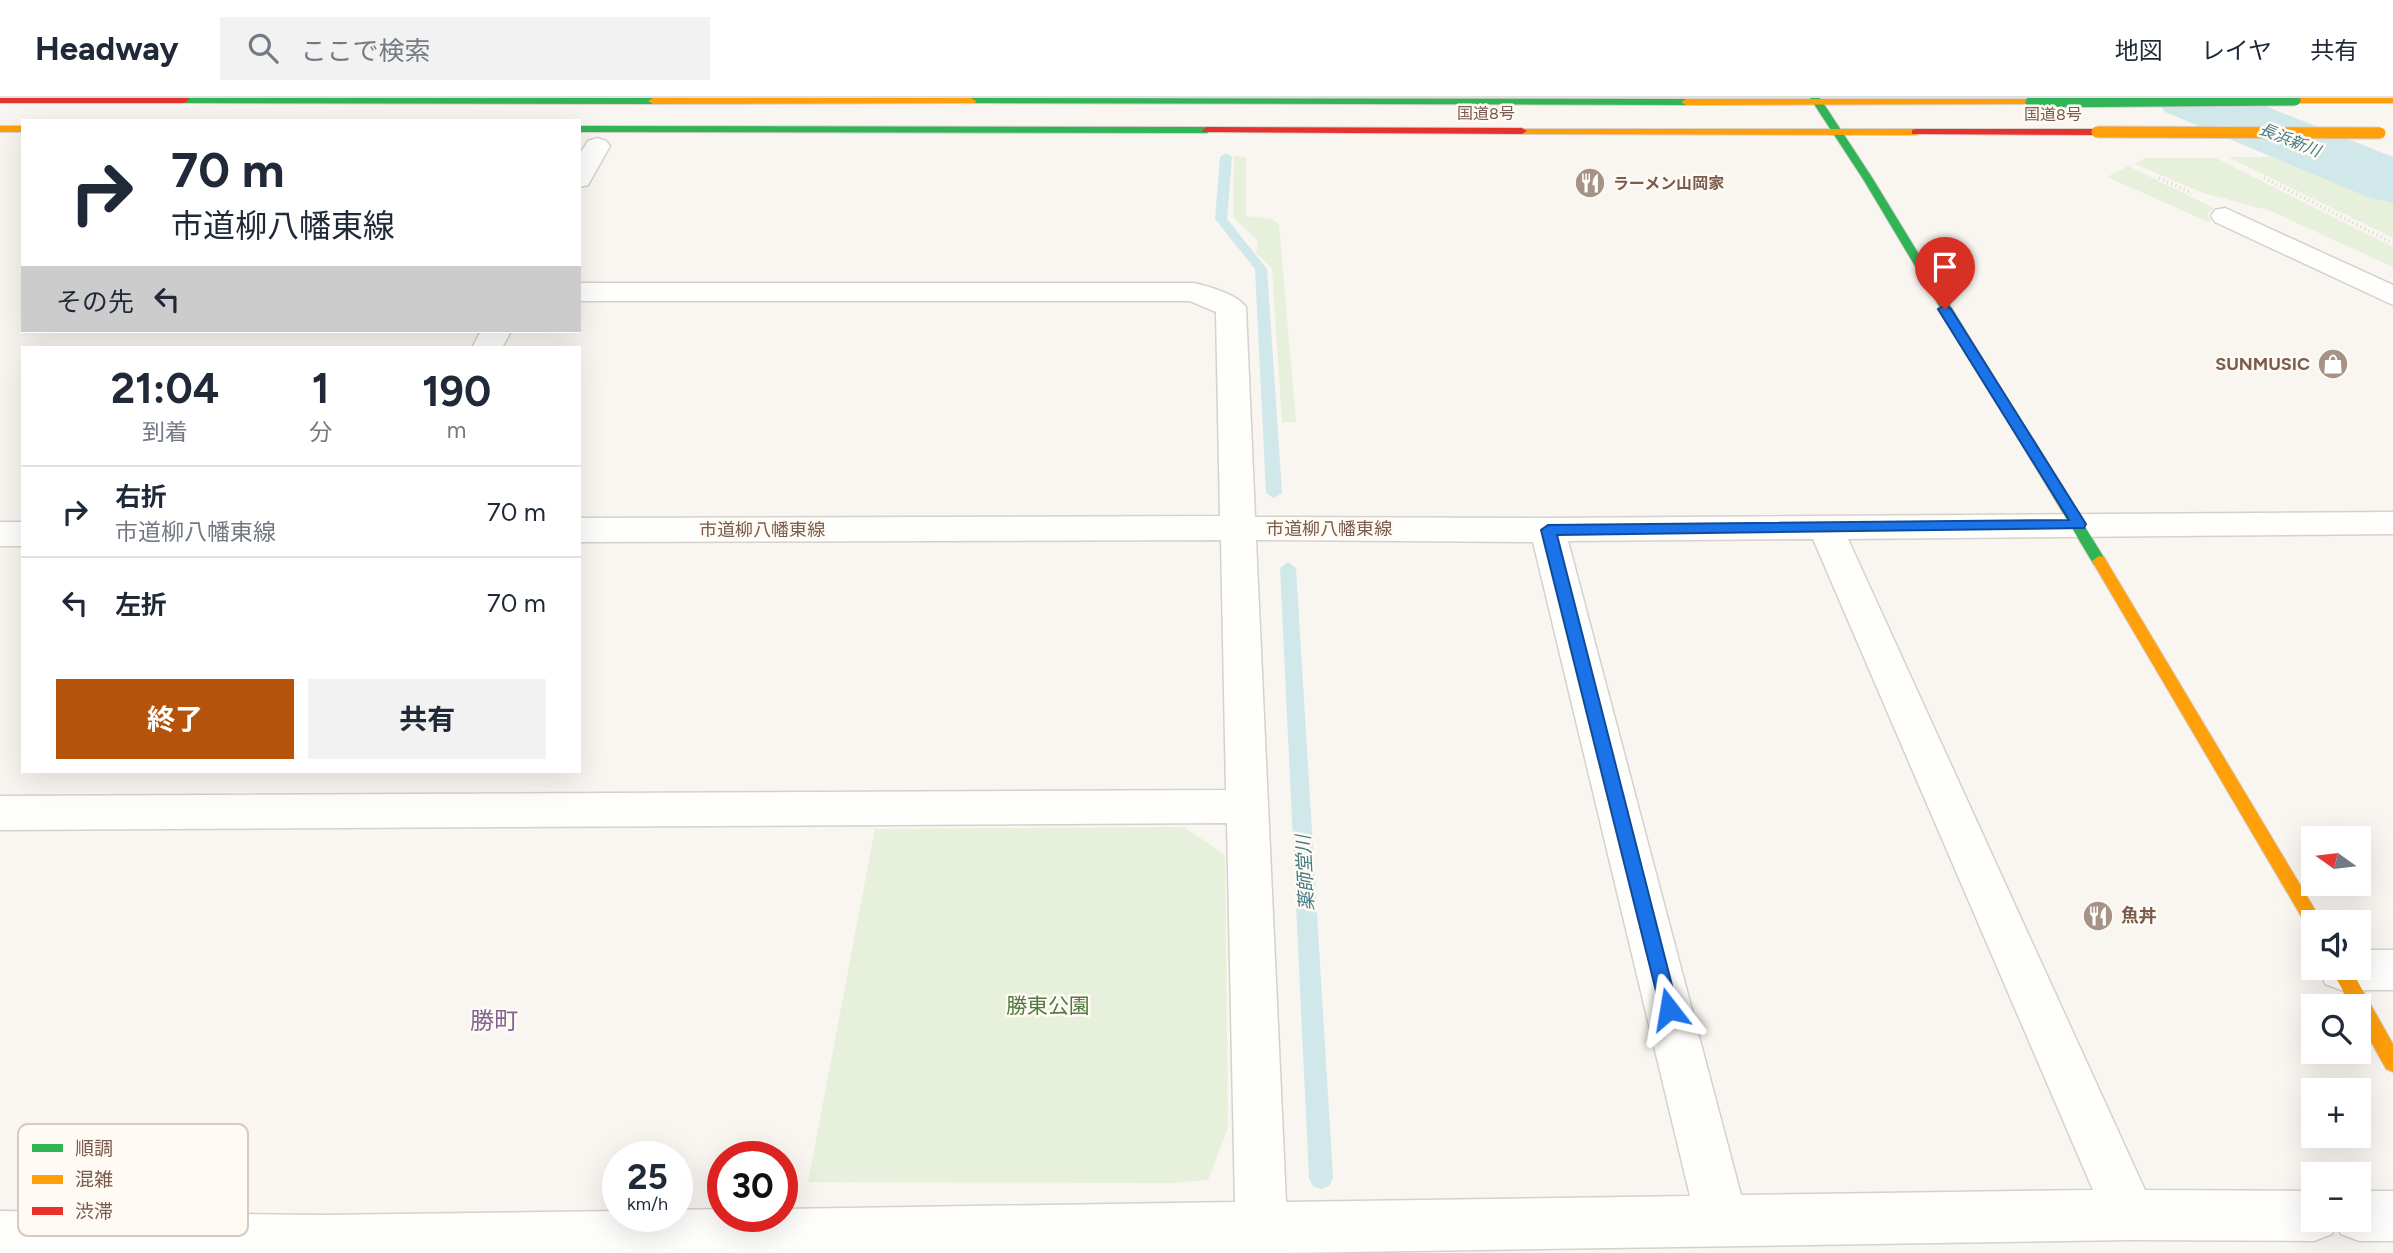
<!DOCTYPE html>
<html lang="ja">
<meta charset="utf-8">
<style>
:root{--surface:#fff;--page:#f2f2f3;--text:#1f2937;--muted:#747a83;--line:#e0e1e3;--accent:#b45309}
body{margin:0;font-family:Figtree,"Noto Sans JP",sans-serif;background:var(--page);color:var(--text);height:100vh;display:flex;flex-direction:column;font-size:26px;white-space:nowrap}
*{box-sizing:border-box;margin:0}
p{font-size:23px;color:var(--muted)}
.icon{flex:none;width:38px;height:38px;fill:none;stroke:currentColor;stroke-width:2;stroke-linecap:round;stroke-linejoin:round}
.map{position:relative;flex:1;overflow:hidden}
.sheet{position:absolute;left:21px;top:248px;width:560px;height:427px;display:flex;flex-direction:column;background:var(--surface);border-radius:0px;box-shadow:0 7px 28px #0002}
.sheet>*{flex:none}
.hud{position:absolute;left:21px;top:21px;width:560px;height:214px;border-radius:0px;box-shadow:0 7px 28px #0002;background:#fff;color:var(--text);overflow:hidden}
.needle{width:46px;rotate:284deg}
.controls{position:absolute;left:2301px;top:728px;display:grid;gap:14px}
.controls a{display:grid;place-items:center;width:70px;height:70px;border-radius:0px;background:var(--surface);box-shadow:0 7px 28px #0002;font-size:35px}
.speed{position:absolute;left:602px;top:1043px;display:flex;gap:14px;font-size:35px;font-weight:700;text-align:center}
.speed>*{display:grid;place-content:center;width:91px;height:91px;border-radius:50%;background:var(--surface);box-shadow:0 7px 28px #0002;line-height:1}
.speed small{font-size:18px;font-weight:400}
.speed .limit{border:10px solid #d22;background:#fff;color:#111}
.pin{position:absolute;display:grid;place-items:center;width:60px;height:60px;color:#fff;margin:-72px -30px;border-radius:50% 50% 50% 0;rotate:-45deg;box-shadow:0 0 7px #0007}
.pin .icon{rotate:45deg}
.me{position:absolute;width:77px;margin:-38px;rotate:346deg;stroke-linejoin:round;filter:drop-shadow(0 0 5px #0008)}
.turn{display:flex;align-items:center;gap:24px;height:147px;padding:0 35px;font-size:32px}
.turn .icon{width:91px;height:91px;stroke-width:2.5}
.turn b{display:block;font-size:49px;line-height:60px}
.then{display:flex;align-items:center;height:66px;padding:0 35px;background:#0003;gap:14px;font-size:26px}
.eta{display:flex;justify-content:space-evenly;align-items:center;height:119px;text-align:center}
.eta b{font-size:42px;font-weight:700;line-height:49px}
.button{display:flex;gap:14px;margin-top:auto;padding:14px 35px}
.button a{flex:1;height:80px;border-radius:0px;background:var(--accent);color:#fff;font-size:28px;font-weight:700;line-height:80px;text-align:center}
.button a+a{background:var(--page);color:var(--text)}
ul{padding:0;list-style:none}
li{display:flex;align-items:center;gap:21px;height:91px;padding:0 35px;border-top:2px solid var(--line)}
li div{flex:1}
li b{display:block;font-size:26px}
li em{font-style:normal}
header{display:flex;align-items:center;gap:42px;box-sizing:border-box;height:98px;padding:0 35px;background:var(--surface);border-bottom:2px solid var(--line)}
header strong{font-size:33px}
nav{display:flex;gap:38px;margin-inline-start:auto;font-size:24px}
.search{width:490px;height:63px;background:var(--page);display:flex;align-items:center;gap:18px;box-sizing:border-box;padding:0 24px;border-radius:0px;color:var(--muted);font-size:26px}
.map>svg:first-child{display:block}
.green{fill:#e7f0db}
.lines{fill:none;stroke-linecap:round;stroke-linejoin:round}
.stream{fill:#d0e8ea;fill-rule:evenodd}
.river{fill:#d0e8ea;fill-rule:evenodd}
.street-casing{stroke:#d7d1cb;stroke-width:3}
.fast-casing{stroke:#d9d2cb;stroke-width:2}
.slow-casing{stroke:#d9d2cb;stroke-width:2}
.jam-casing{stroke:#d9d2cb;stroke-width:2}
.path{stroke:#dcd5d0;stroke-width:3.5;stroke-dasharray:1 3.5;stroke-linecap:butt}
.street{fill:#fefefd;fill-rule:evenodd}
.fast{fill:#30b455;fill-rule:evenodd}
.slow{fill:#ff9f0a;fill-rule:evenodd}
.jam{fill:#e5322d;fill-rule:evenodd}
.fast-bridge-casing{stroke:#dad1cc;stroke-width:13;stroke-linecap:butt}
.slow-bridge-casing{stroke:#dad1cc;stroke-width:13;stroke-linecap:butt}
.fast-bridge{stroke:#30b455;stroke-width:11}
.slow-bridge{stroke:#ff9f0a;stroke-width:11}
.route{fill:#1a73e8;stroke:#114b97;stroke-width:2}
.labels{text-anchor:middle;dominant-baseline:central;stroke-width:5;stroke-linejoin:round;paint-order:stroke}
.far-street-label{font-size:16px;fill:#7a5c4d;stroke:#fffaf3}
.far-water-label{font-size:16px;font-style:italic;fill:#437c86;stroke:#fffaf3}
.far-poi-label{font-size:16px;font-weight:bold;fill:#7a5c4d;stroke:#fffaf3;text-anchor:start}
.poi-label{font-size:18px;font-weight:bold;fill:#7a5c4d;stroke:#fffaf3;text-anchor:end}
.street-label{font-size:18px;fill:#7a5c4d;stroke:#fffaf3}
.water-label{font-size:19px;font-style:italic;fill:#437c86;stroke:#fffaf3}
.near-park-label{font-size:21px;fill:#537a41;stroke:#fffaf3}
.near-quarter-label{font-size:24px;fill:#846695;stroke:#fffaf3}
.key{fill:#fffaf3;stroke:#d7cbc1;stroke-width:2}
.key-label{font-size:19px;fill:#7a5c4d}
</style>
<header>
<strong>Headway</strong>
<div class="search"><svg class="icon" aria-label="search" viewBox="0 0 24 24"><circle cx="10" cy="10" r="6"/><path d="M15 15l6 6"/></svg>ここで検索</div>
<nav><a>地図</a><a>レイヤ</a><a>共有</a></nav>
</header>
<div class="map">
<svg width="2393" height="1155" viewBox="0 0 2393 1155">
<rect width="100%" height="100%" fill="#f9f5f0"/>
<path class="green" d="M 1234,58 L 1246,59 L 1246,118 L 1272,121 L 1279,126 L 1296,324 L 1282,324 L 1272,170 L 1256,155 L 1258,143 L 1233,119 Z
M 2228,59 L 2325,59 L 2393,87 L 2393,140 Z
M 2145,60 L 2216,60 L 2393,149 L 2393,169 L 2271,113 L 2203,95 L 2135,66 Z
M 2128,68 L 2214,110 L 2207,116 L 2211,125 L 2107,79 Z
M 1184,729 L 1225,757 L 1228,1030 L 1208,1082 L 1172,1085 L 808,1084 L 875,731 Z"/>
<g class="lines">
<path class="stream" d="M 1226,55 L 1232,59 L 1227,121 L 1267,171 L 1282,395 L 1274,400 L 1266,395 L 1255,171 L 1215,121 L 1220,59 Z
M 1288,464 L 1296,470 L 1333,1080 L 1329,1088 L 1321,1091 L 1313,1088 L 1309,1080 L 1280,470 Z"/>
<path class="river" d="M 2156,0 L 2245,0 L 2393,59 L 2393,105 L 2368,99 L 2165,14 Z"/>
<g class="street-casing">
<path id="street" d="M 597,40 L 606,43 L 610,48 L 588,87 L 579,89 L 579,57 L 588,43 Z
M 2225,110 L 2393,187 L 2393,207 L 2215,124 L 2211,118 L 2215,112 Z
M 579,185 L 1194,185 C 1210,189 1237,196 1246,209 L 1255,419 L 1548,420 L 2393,414 L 2393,436 L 1848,441 L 2145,1092 L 2314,1093 L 2314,1122 L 2359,1122 L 2359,1093 L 2393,1093 L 2393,1143 L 2359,1143 L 2341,1136 L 2336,1126 L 2332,1136 L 2314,1143 L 2130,1142 L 1288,1155 L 0,1155 L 0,1113 L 323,1117 L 618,1113 L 618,1118 L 677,1118 L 677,1112 L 723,1111 L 723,1118 L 782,1118 L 782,1111 L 1235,1104 L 1227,725 L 0,732 L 0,698 L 1226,692 L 1221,442 L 579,444 L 579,420 L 1220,418 L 1216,214 L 1190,203 L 579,203 ZM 1813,441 L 2093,1092 L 1741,1097 L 1568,443 ZM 1256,442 L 1533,444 L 1690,1098 L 1286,1104 Z
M 481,233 L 511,233 L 502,250 L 472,250 Z
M 0,424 L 23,424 L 23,448 L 0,448 Z
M 2359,852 L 2393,852 L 2393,892 L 2341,892 L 2325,886 L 2319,870 L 2359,870 Z"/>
</g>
<g class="fast-casing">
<path id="fast" d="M 180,0 L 653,0 L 658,3 L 653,6 L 184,5 L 180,4 Z
M 971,0 L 1686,1 L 1691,4 L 1686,7 L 967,5 L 966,3 Z
M 1810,0 L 1820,0 L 1873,81 L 2106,463 L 2104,467 L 2094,467 L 1863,81 Z
M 579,28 L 1207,29 L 1212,32 L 1207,35 L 579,34 Z"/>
</g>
<g class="slow-casing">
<path id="slow" d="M 971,0 L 976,3 L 975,5 L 653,6 L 648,3 L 653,0 Z
M 2291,0 L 2393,0 L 2393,5 L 2295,5 L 2291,4 Z
M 2031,1 L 2036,4 L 2035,6 L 1686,7 L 1681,4 L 1686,1 Z
M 0,28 L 23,28 L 23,34 L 0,34 Z
M 1518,31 L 1916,31 L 1921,34 L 1916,37 L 1522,36 L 1517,33 Z
M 2099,458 L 2104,459 L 2320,820 L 2323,824 L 2314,824 L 2314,833 L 2308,830 L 2092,463 Z
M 2331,870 L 2350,870 L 2393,946 L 2393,974 L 2386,971 L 2359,922 L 2359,908 L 2351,908 Z"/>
</g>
<g class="jam-casing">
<path id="jam" d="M 0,0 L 188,0 L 189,2 L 184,5 L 0,5 Z
M 1207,29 L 1522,30 L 1527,33 L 1522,36 L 1203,34 L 1202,32 Z
M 1916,31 L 2097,31 L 2102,34 L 2097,37 L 1912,36 L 1912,32 Z"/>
</g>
<path class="path" d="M 2159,80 L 2192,95
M 2264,80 L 2393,145"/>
<use href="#street" class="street"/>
<use href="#fast" class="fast"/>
<use href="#slow" class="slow"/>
<use href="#jam" class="jam"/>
<g class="fast-bridge-casing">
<path id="fast-bridge" d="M 2031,4 L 2295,2"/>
</g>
<g class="slow-bridge-casing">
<path id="slow-bridge" d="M 2097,34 L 2380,35"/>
</g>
<use href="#fast-bridge" class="fast-bridge"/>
<use href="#slow-bridge" class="slow-bridge"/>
</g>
<path class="route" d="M 1945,207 L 1951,211 L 2086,426 L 2084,430 L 1557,437 L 1678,911 L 1675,917 L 1669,920 L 1662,917 L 1541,432 L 1548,427 L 2069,422 L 1938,211 Z"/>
<defs>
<g id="restaurant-disc" transform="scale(1.575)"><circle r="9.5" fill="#a69286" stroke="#fffaf3"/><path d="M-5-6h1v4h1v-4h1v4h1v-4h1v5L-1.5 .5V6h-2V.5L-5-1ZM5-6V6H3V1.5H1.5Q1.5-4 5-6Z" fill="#fff"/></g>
<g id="shop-disc" transform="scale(1.575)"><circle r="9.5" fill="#a69286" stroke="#fffaf3"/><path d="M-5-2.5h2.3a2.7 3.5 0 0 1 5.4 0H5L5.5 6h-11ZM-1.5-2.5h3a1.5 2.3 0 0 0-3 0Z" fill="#fff"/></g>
</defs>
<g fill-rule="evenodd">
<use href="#restaurant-disc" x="1590" y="85"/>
<use href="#shop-disc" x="2333" y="266"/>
<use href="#restaurant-disc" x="2098" y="818"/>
</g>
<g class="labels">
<g class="far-street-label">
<text x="1486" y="15">国道8号</text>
<text x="2053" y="16">国道8号</text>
</g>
<g class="far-water-label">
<text transform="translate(2290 42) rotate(22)">長浜新川</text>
</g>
<g class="far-poi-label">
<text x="1613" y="85">ラーメン山岡家</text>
</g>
<g class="poi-label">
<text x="2310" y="266">SUNMUSIC</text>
<text x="2121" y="818" text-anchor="start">魚丼</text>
</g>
<g class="street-label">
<text x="1329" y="431">市道柳八幡東線</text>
<text x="762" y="432">市道柳八幡東線</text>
</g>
<g class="water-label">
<text transform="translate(1305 775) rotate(-93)">薬師堂川</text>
</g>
<g class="near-park-label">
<text x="1048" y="907">勝東公園</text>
</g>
<g class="near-quarter-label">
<text x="494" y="922">勝町</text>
</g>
</g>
<rect x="18" y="1026" width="230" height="112" rx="10" class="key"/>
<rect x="32" y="1046" width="31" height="8" fill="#30b455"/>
<rect x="32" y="1077" width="31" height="9" fill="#ff9f0a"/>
<rect x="32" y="1109" width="31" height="8" fill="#e5322d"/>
<g class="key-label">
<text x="75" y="1057">順調</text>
<text x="75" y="1088">混雑</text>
<text x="75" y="1120">渋滞</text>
</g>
</svg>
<div class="controls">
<a><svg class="needle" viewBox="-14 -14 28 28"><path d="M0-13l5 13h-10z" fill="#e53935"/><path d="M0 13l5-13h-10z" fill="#747a83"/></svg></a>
<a><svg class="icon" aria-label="sound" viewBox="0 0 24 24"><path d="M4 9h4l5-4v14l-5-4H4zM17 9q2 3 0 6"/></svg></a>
<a><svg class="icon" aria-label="search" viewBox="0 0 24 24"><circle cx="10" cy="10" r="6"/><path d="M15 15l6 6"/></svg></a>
<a>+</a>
<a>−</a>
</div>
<div class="speed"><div>25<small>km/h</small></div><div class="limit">30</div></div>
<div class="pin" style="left:1945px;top:211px;background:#d93025"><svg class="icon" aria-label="arrive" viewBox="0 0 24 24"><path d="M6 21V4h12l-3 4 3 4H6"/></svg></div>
<svg class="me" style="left:1669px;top:911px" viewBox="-20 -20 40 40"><path d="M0-17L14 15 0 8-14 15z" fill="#1a73e8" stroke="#fff" stroke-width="4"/></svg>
<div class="hud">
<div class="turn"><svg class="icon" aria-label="right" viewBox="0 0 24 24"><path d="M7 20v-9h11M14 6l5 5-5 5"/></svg><div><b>70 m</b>市道柳八幡東線</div></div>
<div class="then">その先<svg class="icon" aria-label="left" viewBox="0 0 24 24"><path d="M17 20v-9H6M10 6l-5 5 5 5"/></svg></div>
</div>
<section class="sheet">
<div class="eta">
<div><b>21:04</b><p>到着</p></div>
<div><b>1</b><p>分</p></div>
<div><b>190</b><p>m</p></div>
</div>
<ul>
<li><svg class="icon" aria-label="right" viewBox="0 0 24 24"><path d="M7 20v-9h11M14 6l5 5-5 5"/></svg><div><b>右折</b><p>市道柳八幡東線</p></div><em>70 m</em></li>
<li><svg class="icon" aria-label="left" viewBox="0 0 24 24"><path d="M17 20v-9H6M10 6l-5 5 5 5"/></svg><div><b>左折</b></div><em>70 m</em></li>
</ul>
<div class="button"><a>終了</a><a>共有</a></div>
</section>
</div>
